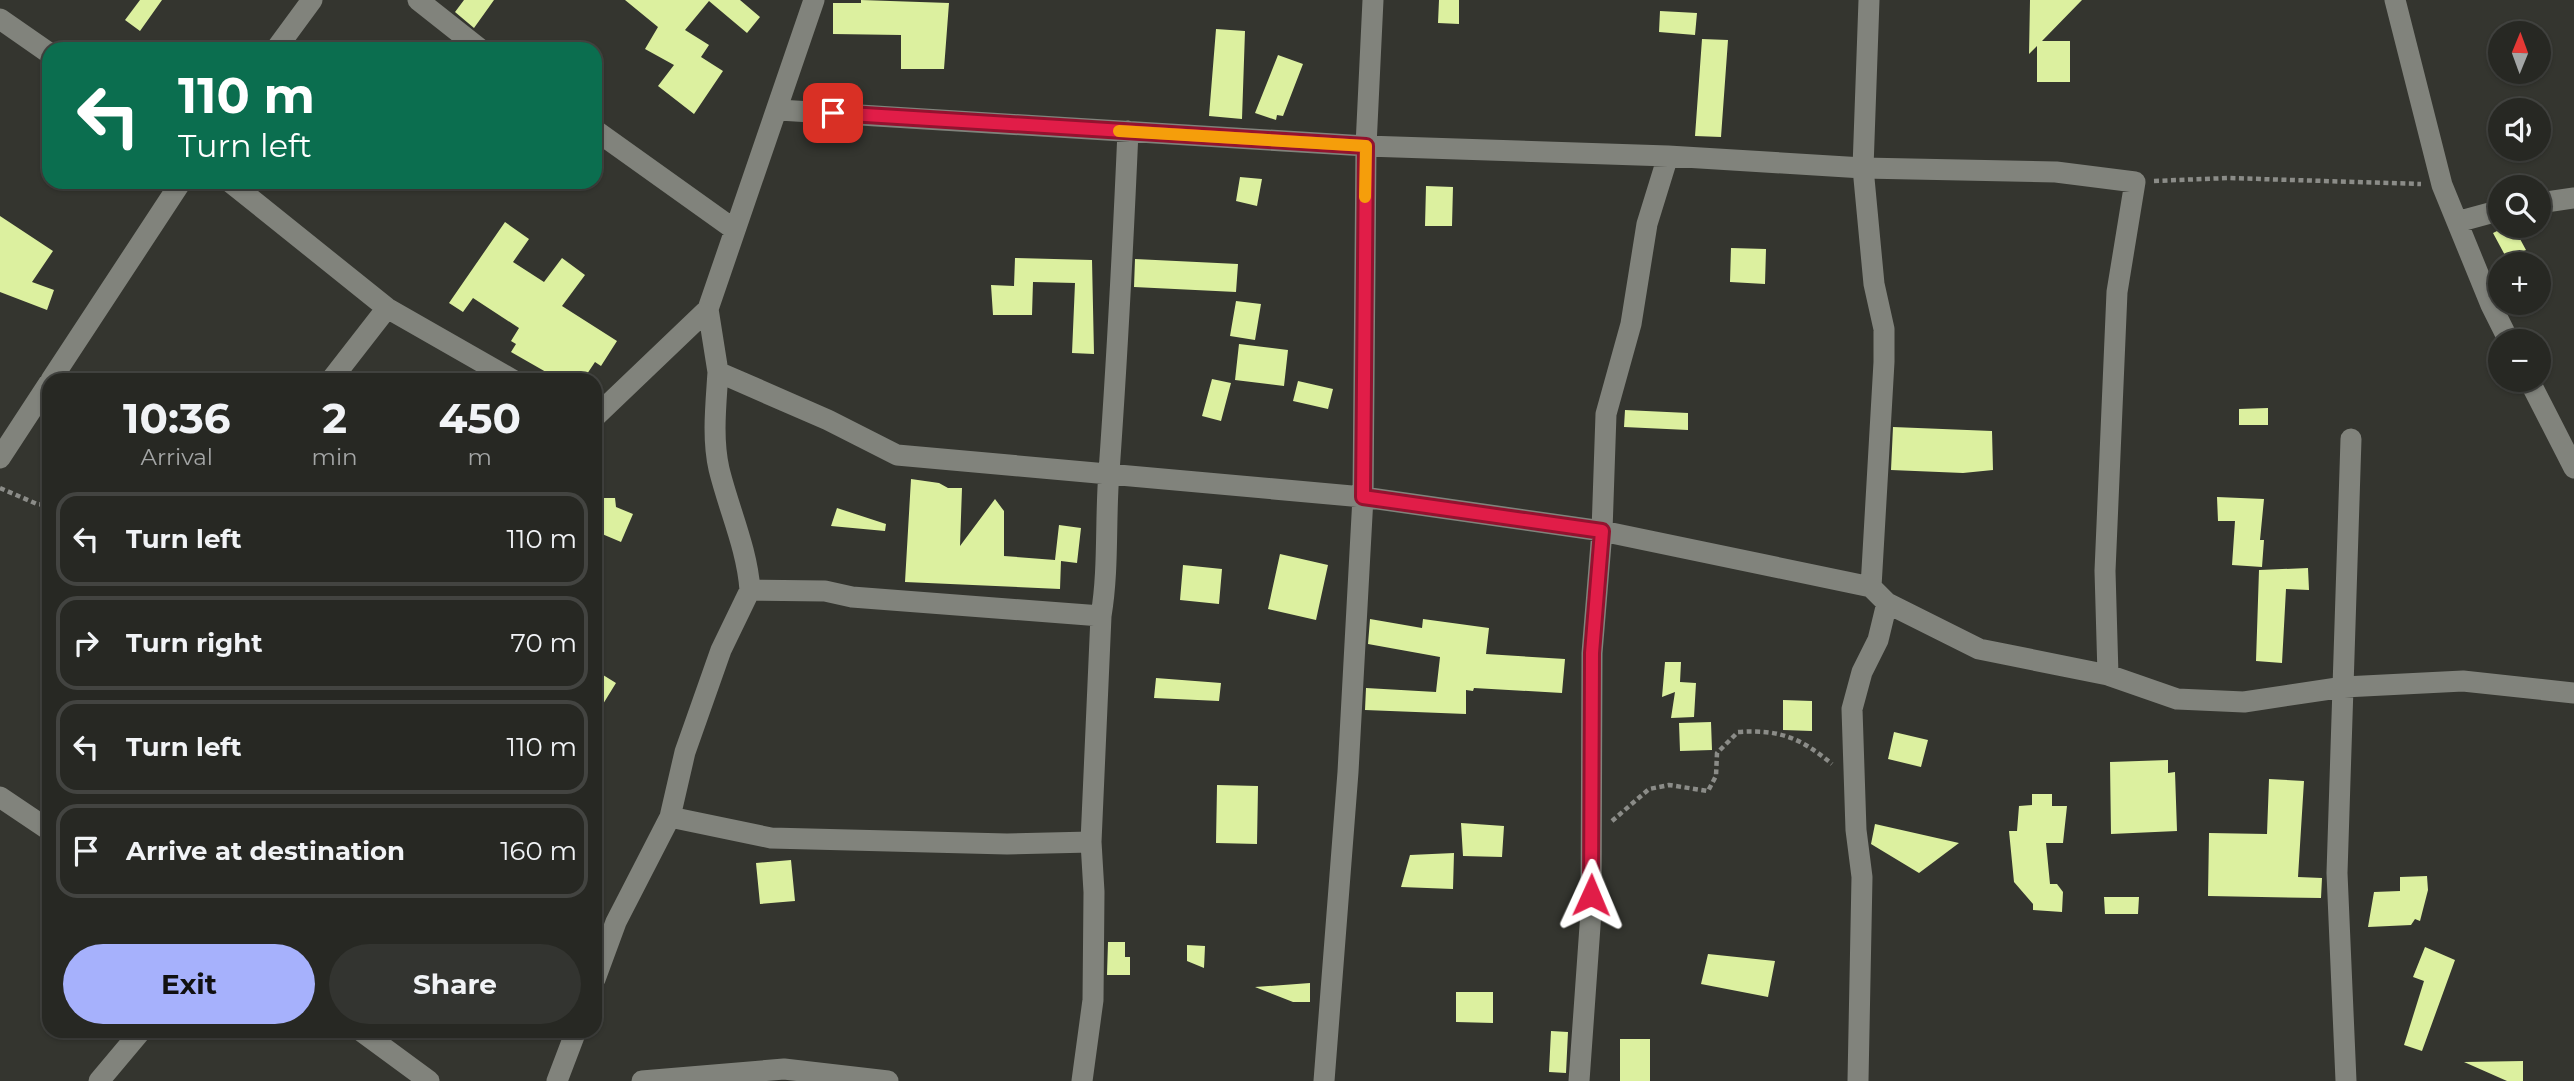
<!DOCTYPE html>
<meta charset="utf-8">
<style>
:root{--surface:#272823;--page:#333430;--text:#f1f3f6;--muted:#a4a6a6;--line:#434441;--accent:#a6b1fc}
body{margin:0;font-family:Montserrat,sans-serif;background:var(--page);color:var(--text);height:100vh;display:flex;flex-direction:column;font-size:26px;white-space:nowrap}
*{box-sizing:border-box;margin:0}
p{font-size:23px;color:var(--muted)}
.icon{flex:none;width:38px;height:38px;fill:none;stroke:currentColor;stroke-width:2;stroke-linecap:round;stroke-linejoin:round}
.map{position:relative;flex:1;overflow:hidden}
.panel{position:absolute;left:42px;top:373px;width:560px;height:665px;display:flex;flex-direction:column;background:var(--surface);border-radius:21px;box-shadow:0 2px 5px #0004,0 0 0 2px var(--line)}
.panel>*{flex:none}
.banner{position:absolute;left:42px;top:42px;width:560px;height:147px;border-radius:21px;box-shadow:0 2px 5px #0004,0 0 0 2px var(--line);background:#0b6e4f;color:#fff;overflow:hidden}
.needle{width:46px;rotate:1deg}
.tools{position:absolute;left:2488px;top:21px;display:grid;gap:14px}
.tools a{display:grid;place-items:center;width:63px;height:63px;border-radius:50%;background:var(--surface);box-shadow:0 2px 5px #0004,0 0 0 2px var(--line);font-size:35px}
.pin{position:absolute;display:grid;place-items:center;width:60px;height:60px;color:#fff;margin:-30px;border-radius:14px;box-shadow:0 4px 10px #0006}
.me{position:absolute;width:77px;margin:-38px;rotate:1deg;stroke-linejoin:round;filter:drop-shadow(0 0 5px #0008)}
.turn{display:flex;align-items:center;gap:24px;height:147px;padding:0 21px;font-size:32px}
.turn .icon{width:91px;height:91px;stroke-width:2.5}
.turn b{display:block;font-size:49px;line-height:60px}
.eta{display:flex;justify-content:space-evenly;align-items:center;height:119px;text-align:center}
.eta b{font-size:42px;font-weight:700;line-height:49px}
.cta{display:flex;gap:14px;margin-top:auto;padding:14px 21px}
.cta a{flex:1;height:80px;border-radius:42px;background:var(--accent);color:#111;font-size:28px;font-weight:700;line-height:80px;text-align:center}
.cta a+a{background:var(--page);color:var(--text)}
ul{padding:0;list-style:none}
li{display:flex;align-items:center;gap:21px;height:94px;margin:0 14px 10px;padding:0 7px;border:4px solid var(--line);border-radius:21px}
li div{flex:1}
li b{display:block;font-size:26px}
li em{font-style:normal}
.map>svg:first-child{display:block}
.building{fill:#dcf09f}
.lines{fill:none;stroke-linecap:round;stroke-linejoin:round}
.path{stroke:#8b8c88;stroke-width:4.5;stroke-dasharray:5 3.5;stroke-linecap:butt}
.minor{stroke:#81837c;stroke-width:21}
.route-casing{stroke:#92132f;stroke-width:18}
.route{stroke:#e11d48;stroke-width:12}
.slow{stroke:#f59e0b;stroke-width:12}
</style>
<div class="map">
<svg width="2574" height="1081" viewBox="0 0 2574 1081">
<rect width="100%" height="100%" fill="#34352f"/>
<path class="building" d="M 140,0 L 162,0 L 140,31 L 125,20 Z
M 464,0 L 494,0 L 474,28 L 455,12 Z
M 625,0 L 740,0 L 760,17 L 747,33 L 709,1 L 685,30 L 709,45 L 701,57 L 723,71 L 694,114 L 658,86 L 674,65 L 645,49 L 658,27 Z
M 861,0 L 949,3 L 944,69 L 901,69 L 901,35 L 833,34 L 833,3 L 861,3 Z
M 1439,0 L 1459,0 L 1459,24 L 1438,23 Z
M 2030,0 L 2082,0 L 2042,41 L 2070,41 L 2070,82 L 2037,82 L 2037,46 L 2029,54 Z
M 1660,11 L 1697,13 L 1695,35 L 1659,32 Z
M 1216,29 L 1245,31 L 1242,119 L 1209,116 Z
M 1702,39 L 1728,40 L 1721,137 L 1695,136 Z
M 1278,55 L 1303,64 L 1283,116 L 1277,115 L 1276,120 L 1255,113 Z
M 1240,177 L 1262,179 L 1257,206 L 1236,201 Z
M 1426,186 L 1453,187 L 1452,226 L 1425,226 Z
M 0,216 L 53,251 L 32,282 L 54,290 L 47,310 L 0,292 Z
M 505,222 L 529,239 L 513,262 L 544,282 L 562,258 L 585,275 L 562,306 L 617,341 L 601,366 L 595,362 L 583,380 L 560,380 L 511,352 L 516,344 L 511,341 L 519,328 L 473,298 L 463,312 L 449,303 Z
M 2507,226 L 2513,226 L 2526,250 L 2507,259 L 2493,233 Z
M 1731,248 L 1766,249 L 1765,284 L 1730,282 Z
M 1015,258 L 1092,260 L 1094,354 L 1072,353 L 1075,283 L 1033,282 L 1032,315 L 993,315 L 991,285 L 1014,286 Z
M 1135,259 L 1238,264 L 1236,292 L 1134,287 Z
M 1236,301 L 1261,304 L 1255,340 L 1230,336 Z
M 1239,344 L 1288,350 L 1284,386 L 1235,380 Z
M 1212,379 L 1231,383 L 1221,421 L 1202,416 Z
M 1298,381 L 1333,389 L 1328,409 L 1293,401 Z
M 2268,408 L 2268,425 L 2239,425 L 2239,409 Z
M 1625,410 L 1688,413 L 1688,430 L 1624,427 Z
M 1893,427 L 1992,431 L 1993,470 L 1963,473 L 1891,470 Z
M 911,479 L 939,483 L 948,488 L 962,488 L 960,546 L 995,499 L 1004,511 L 1004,556 L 1055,560 L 1059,525 L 1081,528 L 1077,563 L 1061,561 L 1060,589 L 905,582 Z
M 2217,497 L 2264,499 L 2260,540 L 2264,540 L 2262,567 L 2232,565 L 2235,521 L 2218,521 Z
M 595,498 L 615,498 L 616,507 L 633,514 L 621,542 L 595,531 Z
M 837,508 L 886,524 L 885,531 L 831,526 Z
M 1280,554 L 1328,565 L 1316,620 L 1268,609 Z
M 1183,565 L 1222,569 L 1219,604 L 1180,600 Z
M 2308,568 L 2309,590 L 2286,589 L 2282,663 L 2256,661 L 2259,570 Z
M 1370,619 L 1422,628 L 1423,619 L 1489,628 L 1486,654 L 1565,659 L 1562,693 L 1474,688 L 1473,691 L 1466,690 L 1466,714 L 1365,710 L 1366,688 L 1436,692 L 1440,657 L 1368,644 Z
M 1665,662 L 1681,662 L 1680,682 L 1696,683 L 1694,717 L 1671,718 L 1675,692 L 1662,697 Z
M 595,670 L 616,683 L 595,717 Z
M 1156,678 L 1221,683 L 1219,701 L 1154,698 Z
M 1783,700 L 1812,701 L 1812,731 L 1783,730 Z
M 1711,722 L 1712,750 L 1680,751 L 1679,723 Z
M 1894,732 L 1928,740 L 1921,767 L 1888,759 Z
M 2168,760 L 2168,773 L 2175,772 L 2177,831 L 2111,834 L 2110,762 Z
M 2269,779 L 2304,781 L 2298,877 L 2322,878 L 2321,898 L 2208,896 L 2209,833 L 2267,834 Z
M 1217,785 L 1258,786 L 1257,844 L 1216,843 Z
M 2032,794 L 2052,794 L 2052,806 L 2067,806 L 2063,843 L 2046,843 L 2050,884 L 2057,884 L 2063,892 L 2062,912 L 2033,910 L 2033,904 L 2014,882 L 2009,831 L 2017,831 L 2019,806 L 2032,805 Z
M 1461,823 L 1504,826 L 1502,857 L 1463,856 Z
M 1875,824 L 1959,843 L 1919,873 L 1871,844 Z
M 1454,853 L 1453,889 L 1401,887 L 1410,855 Z
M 791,860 L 795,901 L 760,904 L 756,863 Z
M 2427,876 L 2428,890 L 2420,921 L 2415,919 L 2411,925 L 2368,927 L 2374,892 L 2400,891 L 2400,877 Z
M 2104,897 L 2139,897 L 2138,914 L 2105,914 Z
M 1108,942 L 1125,942 L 1125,957 L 1130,957 L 1130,975 L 1107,975 Z
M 1187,945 L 1205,946 L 1204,968 L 1187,961 Z
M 2425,947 L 2455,960 L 2422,1051 L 2404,1045 L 2424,981 L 2413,977 Z
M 1708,954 L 1775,961 L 1768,997 L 1701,984 Z
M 1310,983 L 1310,1002 L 1293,1002 L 1255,987 Z
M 1456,992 L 1493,992 L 1493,1023 L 1456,1022 Z
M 1551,1031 L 1568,1032 L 1566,1073 L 1549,1072 Z
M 1620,1039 L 1650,1039 L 1650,1081 L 1620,1081 Z
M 2523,1061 L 2523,1081 L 2507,1081 L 2464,1062 Z"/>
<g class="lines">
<path class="path" d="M 2154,181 L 2228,178 L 2421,184
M 0,488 L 37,504 L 49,505
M 1612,821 L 1649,789 L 1669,785 L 1708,791 L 1716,776 L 1717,753 L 1738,732 C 1779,729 1801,738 1832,764"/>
<path class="minor" d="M 418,0 L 480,49
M 1869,0 L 1863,168 L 1874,284 L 1884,329 L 1884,362 L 1871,587
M 2395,0 L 2442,185 L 2491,305 L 2509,341
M 0,19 L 49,53
M 276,49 L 312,0
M 779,110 L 1366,146 L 1668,156 L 1863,168 L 2056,172 L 2135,182 L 2117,292 L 2105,571 L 2108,675
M 595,130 L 735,230
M 230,182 L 387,308 L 513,380
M 2539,203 L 2574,198
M 2457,222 L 2501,210
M 708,309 L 718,372 L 828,420 L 897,455 L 1363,497 L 1602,531 L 1871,587 L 1887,603 L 1979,649 L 2108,675 L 2177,699 L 2244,702 L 2344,687 L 2463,681 L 2574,693
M 718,372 C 716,404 712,438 719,469 C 729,510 747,548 750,590
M 51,380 L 181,182
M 331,380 L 387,308
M 2529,380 L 2574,468
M 595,417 L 708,309 L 814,0
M 0,458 L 49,383
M 0,797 L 49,830
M 670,817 L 771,838 L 1007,844 L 1091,842
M 595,979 L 616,922 L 670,817 L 685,752 L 721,650 L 750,590 L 825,591 L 852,597 L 1101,616 C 1109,568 1105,520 1109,472 C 1117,359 1123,245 1128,131
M 361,1031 L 429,1081
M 99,1081 L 141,1031
M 557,1081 L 576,1031
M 642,1081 L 784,1069 L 888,1081
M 1082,1081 L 1093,1000 L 1094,892 L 1091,842 L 1101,616
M 1324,1081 L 1348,772 L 1363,497 L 1366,146 L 1373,0
M 1579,1081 L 1591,912 L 1592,653 L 1602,531 L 1606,414 L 1631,324 L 1647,224 L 1668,156
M 1858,1081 L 1862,877 L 1856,830 L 1852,709 L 1862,672 L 1878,640 L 1887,603
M 2346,1081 L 2337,873 L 2351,439"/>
</g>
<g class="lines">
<g class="route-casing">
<path id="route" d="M 833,113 L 1366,146 L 1363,497 L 1602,531 L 1592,653 L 1591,895"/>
</g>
<use href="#route" class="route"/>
<path class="slow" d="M 1119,131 L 1366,146 L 1365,197"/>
</g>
</svg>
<div class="tools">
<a><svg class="needle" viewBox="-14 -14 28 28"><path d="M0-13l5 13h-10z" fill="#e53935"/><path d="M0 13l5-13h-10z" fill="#a4a6a6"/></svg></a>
<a><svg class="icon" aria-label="sound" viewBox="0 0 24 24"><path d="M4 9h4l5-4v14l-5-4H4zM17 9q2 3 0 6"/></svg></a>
<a><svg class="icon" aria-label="search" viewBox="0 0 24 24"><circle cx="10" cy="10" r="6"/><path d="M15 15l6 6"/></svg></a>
<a>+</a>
<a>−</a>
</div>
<div class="pin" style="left:833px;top:113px;background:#d93025"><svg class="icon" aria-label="arrive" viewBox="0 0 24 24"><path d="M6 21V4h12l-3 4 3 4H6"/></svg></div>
<svg class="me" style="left:1591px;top:895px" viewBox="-20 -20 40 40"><path d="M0-17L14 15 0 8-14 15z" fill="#e11d48" stroke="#fff" stroke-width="4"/></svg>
<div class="banner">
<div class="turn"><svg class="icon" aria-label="left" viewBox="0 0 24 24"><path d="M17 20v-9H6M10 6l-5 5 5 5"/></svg><div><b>110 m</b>Turn left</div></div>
</div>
<section class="panel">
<div class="eta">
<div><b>10:36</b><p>Arrival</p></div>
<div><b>2</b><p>min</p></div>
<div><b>450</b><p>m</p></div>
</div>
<ul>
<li><svg class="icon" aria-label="left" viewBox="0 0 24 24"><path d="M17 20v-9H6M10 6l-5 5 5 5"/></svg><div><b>Turn left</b></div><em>110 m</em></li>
<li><svg class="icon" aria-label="right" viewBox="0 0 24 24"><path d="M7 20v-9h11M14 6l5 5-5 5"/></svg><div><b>Turn right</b></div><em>70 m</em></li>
<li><svg class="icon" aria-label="left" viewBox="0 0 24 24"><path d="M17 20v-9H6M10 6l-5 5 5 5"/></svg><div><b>Turn left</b></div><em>110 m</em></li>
<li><svg class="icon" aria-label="arrive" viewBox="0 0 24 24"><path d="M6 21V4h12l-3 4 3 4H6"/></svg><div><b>Arrive at destination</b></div><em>160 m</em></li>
</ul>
<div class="cta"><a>Exit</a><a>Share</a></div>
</section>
</div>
